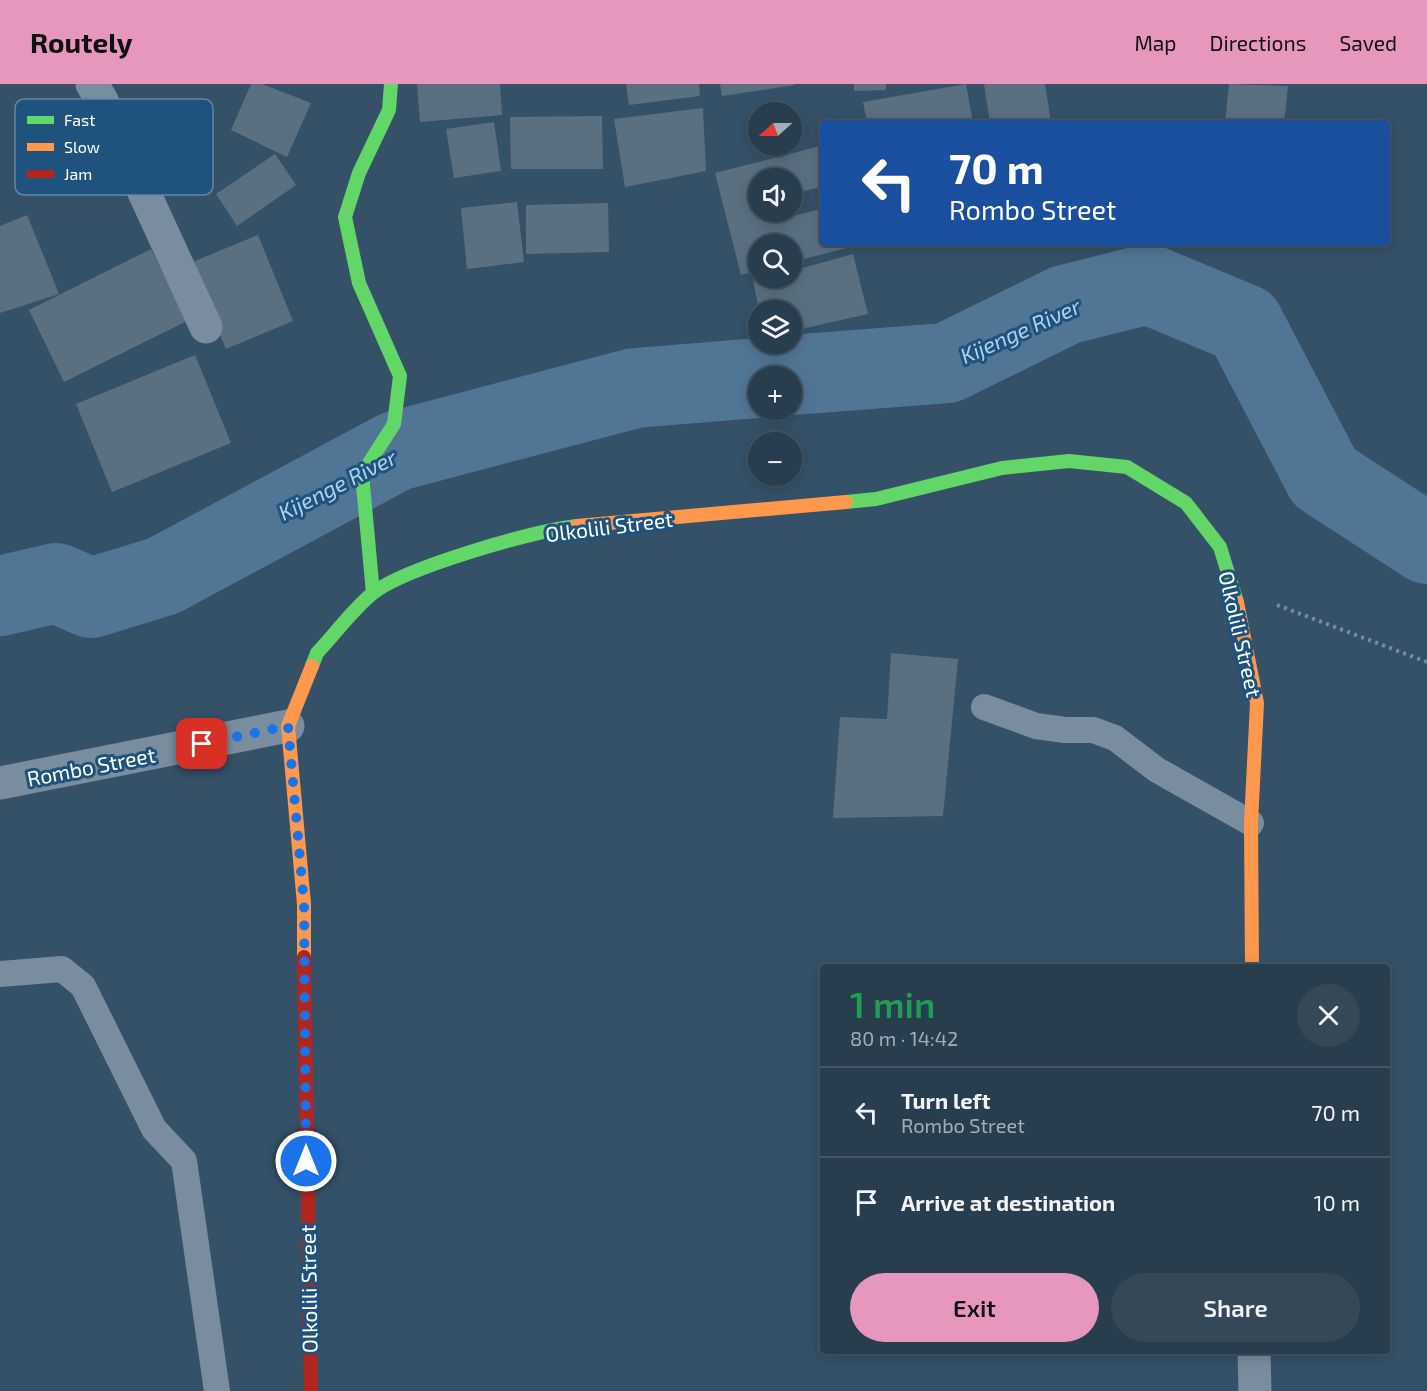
<!DOCTYPE html>
<meta charset="utf-8">
<style>
:root{--surface:#283d4e;--page:#344858;--text:#f1f3f6;--muted:#a5aeb6;--line:#445666;--accent:#e797bd}
body{margin:0;font-family:"Exo 2",sans-serif;background:var(--page);color:var(--text);height:100vh;display:flex;flex-direction:column;font-size:22px;white-space:nowrap}
*{box-sizing:border-box;margin:0}
p{font-size:20px;color:var(--muted)}
.icon{flex:none;width:33px;height:33px;fill:none;stroke:currentColor;stroke-width:2;stroke-linecap:round;stroke-linejoin:round}
.map{position:relative;flex:1;overflow:hidden}
.sheet{position:absolute;left:820px;top:880px;width:570px;height:390px;display:flex;flex-direction:column;background:var(--surface);border-radius:6px;box-shadow:0 3px 15px #0003,0 0 0 2px var(--line)}
.sheet>*{flex:none}
.banner{position:absolute;left:820px;top:36px;width:570px;height:126px;border-radius:6px;box-shadow:0 3px 15px #0003,0 0 0 2px var(--line);background:#1a4fa0;color:#fff;overflow:hidden}
.needle{width:39px;rotate:249deg}
.controls{position:absolute;left:748px;top:18px;display:grid;gap:12px}
.controls a{display:grid;place-items:center;width:54px;height:54px;border-radius:50%;background:var(--surface);box-shadow:0 3px 15px #0003,0 0 0 2px var(--line);font-size:30px}
.pin{position:absolute;display:grid;place-items:center;width:51px;height:51px;color:#fff;margin:-26px;border-radius:12px;box-shadow:0 3px 9px #0006}
.me{position:absolute;width:66px;margin:-33px;rotate:0deg;stroke-linejoin:round;filter:drop-shadow(0 0 4px #0008)}
.turn{display:flex;align-items:center;gap:21px;height:126px;padding:0 30px;font-size:27px}
.turn .icon{width:78px;height:78px;stroke-width:2.5}
.turn b{display:block;font-size:42px;line-height:51px}
.round{display:grid;place-items:center;flex:none;width:63px;height:63px;border-radius:32px;background:var(--page)}
.head{display:flex;align-items:center;justify-content:space-between;height:102px;padding:0 30px}
h1{font-size:36px;font-weight:600;line-height:45px;color:#1e9e55}
.action{display:flex;gap:12px;margin-top:auto;padding:12px 30px}
.action a{flex:1;height:69px;border-radius:36px;background:var(--accent);color:#111;font-size:24px;font-weight:600;line-height:69px;text-align:center}
.action a+a{background:var(--page);color:var(--text)}
ul{padding:0;list-style:none}
li{display:flex;align-items:center;gap:18px;height:90px;padding:0 30px;border-top:2px solid var(--line)}
li div{flex:1}
li b{display:block;font-size:22px}
li em{font-style:normal}
header{display:flex;align-items:center;gap:36px;box-sizing:border-box;height:84px;padding:0 30px;background:var(--accent);color:#111}
header strong{font-size:28px}
nav{display:flex;gap:33px;margin-inline-start:auto;font-size:21px}
.map>svg:first-child{display:block}
.lines{fill:none;stroke-linecap:round;stroke-linejoin:round}
.river{stroke:#517695;stroke-width:80}
.building{fill:#5a7081}
.path{stroke:#7a8d9f;stroke-width:4;stroke-dasharray:3 4.5;stroke-linecap:butt}
.lane{stroke:#7a8d9f;stroke-width:26}
.street{stroke:#7a8d9f;stroke-width:33}
.fast{stroke:#63d668;stroke-width:14}
.slow{stroke:#ff974d;stroke-width:14}
.jam{stroke:#b3261e;stroke-width:14}
.route{stroke:#1a73e8;stroke-width:10;stroke-dasharray:0 18}
.labels{text-anchor:middle;dominant-baseline:central;stroke-width:6;stroke-linejoin:round;paint-order:stroke}
.street-label{font-size:21px;fill:#fff;stroke:#1f537e}
.water-label{font-size:22px;font-style:italic;fill:#aed3ef;stroke:#1f537e}
.key{fill:#1f537e;stroke:#6287a5;stroke-width:1.5}
.key-label{font-size:16px;fill:#fff}
</style>
<header>
<strong>Routely</strong>
<nav><a>Map</a><a>Directions</a><a>Saved</a></nav>
</header>
<div class="map">
<svg width="1427" height="1307" viewBox="0 0 1427 1307">
<rect width="100%" height="100%" fill="#355168"/>
<g class="lines">
<path class="river" d="M 778,292 L 947,279 L 1065,221 L 1148,200 L 1244,240 L 1324,393 L 1427,460
M 0,512 L 56,499 L 91,514 L 163,492 L 396,367 L 635,304 L 759,294"/>
</g>
<path class="building" d="M 251,0 L 262,0 L 311,19 L 287,73 L 231,46 Z
M 417,0 L 500,0 L 502,31 L 420,38 Z
M 626,0 L 699,0 L 700,12 L 629,21 Z
M 720,0 L 795,0 L 795,1 L 722,12 Z
M 854,0 L 886,0 L 886,6 L 854,7 Z
M 966,0 L 973,39 L 867,39 L 863,18 Z
M 984,0 L 1045,0 L 1051,39 L 990,39 Z
M 1229,0 L 1288,2 L 1284,39 L 1225,39 Z
M 703,24 L 706,87 L 625,103 L 614,35 Z
M 602,32 L 603,85 L 511,85 L 510,33 Z
M 494,38 L 501,87 L 454,94 L 446,45 Z
M 824,61 L 824,102 L 792,110 L 792,94 L 759,94 L 759,128 L 768,128 L 770,138 L 824,124 L 824,159 L 859,161 L 792,178 L 792,160 L 759,160 L 759,186 L 741,191 L 715,89 Z
M 275,70 L 296,101 L 237,142 L 216,110 Z
M 517,118 L 524,178 L 467,185 L 461,124 Z
M 608,119 L 609,168 L 526,170 L 526,121 Z
M 27,131 L 59,210 L 0,229 L 0,142 Z
M 258,151 L 293,237 L 226,265 L 190,179 Z
M 1094,159 L 1117,159 L 1117,163 Z
M 1157,159 L 1178,159 L 1178,163 Z
M 151,165 L 187,237 L 64,298 L 29,226 Z
M 853,170 L 868,230 L 792,247 L 792,226 L 759,226 L 753,197 L 766,194 L 792,194 L 792,187 Z
M 195,271 L 231,359 L 112,408 L 76,320 Z
M 891,569 L 958,575 L 943,732 L 833,734 L 840,633 L 887,635 Z"/>
<g class="lines">
<path class="path" d="M 1277,521 L 1427,578"/>
<path class="lane" d="M 984,623 L 1036,642 L 1065,646 L 1093,646 L 1115,654 L 1157,686 L 1251,739
M 0,890 L 62,885 L 83,902 L 154,1045 L 184,1077 L 217,1307"/>
<path class="street" d="M 92,0 L 101,15 L 206,243
M 0,699 L 288,642
M 1254,1268 L 1255,1307"/>
<path class="fast" d="M 846,418 L 876,415 L 1002,384 L 1069,377 L 1127,383 L 1186,419 L 1220,463 L 1237,518
M 373,509 L 362,390 L 394,340 L 400,292 L 359,199 L 345,133 L 359,89 L 389,26 L 391,0
M 312,582 L 317,569 C 335,550 353,525 373,509 C 405,484 535,446 577,442"/>
<path class="slow" d="M 577,442 L 846,418
M 1237,518 L 1257,619 L 1251,739 L 1252,884
M 304,873 L 304,820 L 288,642 L 312,582"/>
<path class="jam" d="M 304,873 L 311,1307"/>
</g>
<g class="lines">
<path class="route" d="M 202,660 L 288,642 L 304,820 L 306,1077"/>
</g>
<g class="labels">
<g class="street-label">
<text transform="translate(609 442) rotate(-7)">Olkolili Street</text>
<text transform="translate(1241 550) rotate(77)">Olkolili Street</text>
<text transform="translate(91 682) rotate(-11)">Rombo Street</text>
<text transform="translate(308 1205) rotate(-91)">Olkolili Street</text>
</g>
<g class="water-label">
<text transform="translate(1020 246) rotate(-24)">Kijenge River</text>
<text transform="translate(337 400) rotate(-27)">Kijenge River</text>
</g>
</g>
<rect x="15" y="15" width="198" height="96" rx="9" class="key"/>
<rect x="27" y="32" width="27" height="8" fill="#63d668"/>
<rect x="27" y="59" width="27" height="8" fill="#ff974d"/>
<rect x="27" y="86" width="27" height="8" fill="#b3261e"/>
<g class="key-label">
<text x="64" y="42">Fast</text>
<text x="64" y="69">Slow</text>
<text x="64" y="96">Jam</text>
</g>
</svg>
<div class="controls">
<a><svg class="needle" viewBox="-14 -14 28 28"><path d="M0-13l5 13h-10z" fill="#e53935"/><path d="M0 13l5-13h-10z" fill="#a5aeb6"/></svg></a>
<a><svg class="icon" aria-label="sound" viewBox="0 0 24 24"><path d="M4 9h4l5-4v14l-5-4H4zM17 9q2 3 0 6"/></svg></a>
<a><svg class="icon" aria-label="search" viewBox="0 0 24 24"><circle cx="10" cy="10" r="6"/><path d="M15 15l6 6"/></svg></a>
<a><svg class="icon" aria-label="layers" viewBox="0 0 24 24"><path d="M12 4l9 5-9 5-9-5zM3 14l9 5 9-5"/></svg></a>
<a>+</a>
<a>−</a>
</div>
<div class="pin" style="left:202px;top:660px;background:#d93025"><svg class="icon" aria-label="arrive" viewBox="0 0 24 24"><path d="M6 21V4h12l-3 4 3 4H6"/></svg></div>
<svg class="me" style="left:306px;top:1077px" viewBox="-20 -20 40 40"><circle r="17" fill="#1a73e8" stroke="#fff" stroke-width="3"/><path d="M0-11L8 9 0 5-8 9z" fill="#fff"/></svg>
<div class="banner">
<div class="turn"><svg class="icon" aria-label="left" viewBox="0 0 24 24"><path d="M17 20v-9H6M10 6l-5 5 5 5"/></svg><div><b>70 m</b>Rombo Street</div></div>
</div>
<section class="sheet">
<div class="head"><div><h1>1 min</h1><p>80 m · 14:42</p></div><a class="round"><svg class="icon" aria-label="close" viewBox="0 0 24 24"><path d="M6 6l12 12M18 6L6 18"/></svg></a></div>
<ul>
<li><svg class="icon" aria-label="left" viewBox="0 0 24 24"><path d="M17 20v-9H6M10 6l-5 5 5 5"/></svg><div><b>Turn left</b><p>Rombo Street</p></div><em>70 m</em></li>
<li><svg class="icon" aria-label="arrive" viewBox="0 0 24 24"><path d="M6 21V4h12l-3 4 3 4H6"/></svg><div><b>Arrive at destination</b></div><em>10 m</em></li>
</ul>
<div class="action"><a>Exit</a><a>Share</a></div>
</section>
</div>
